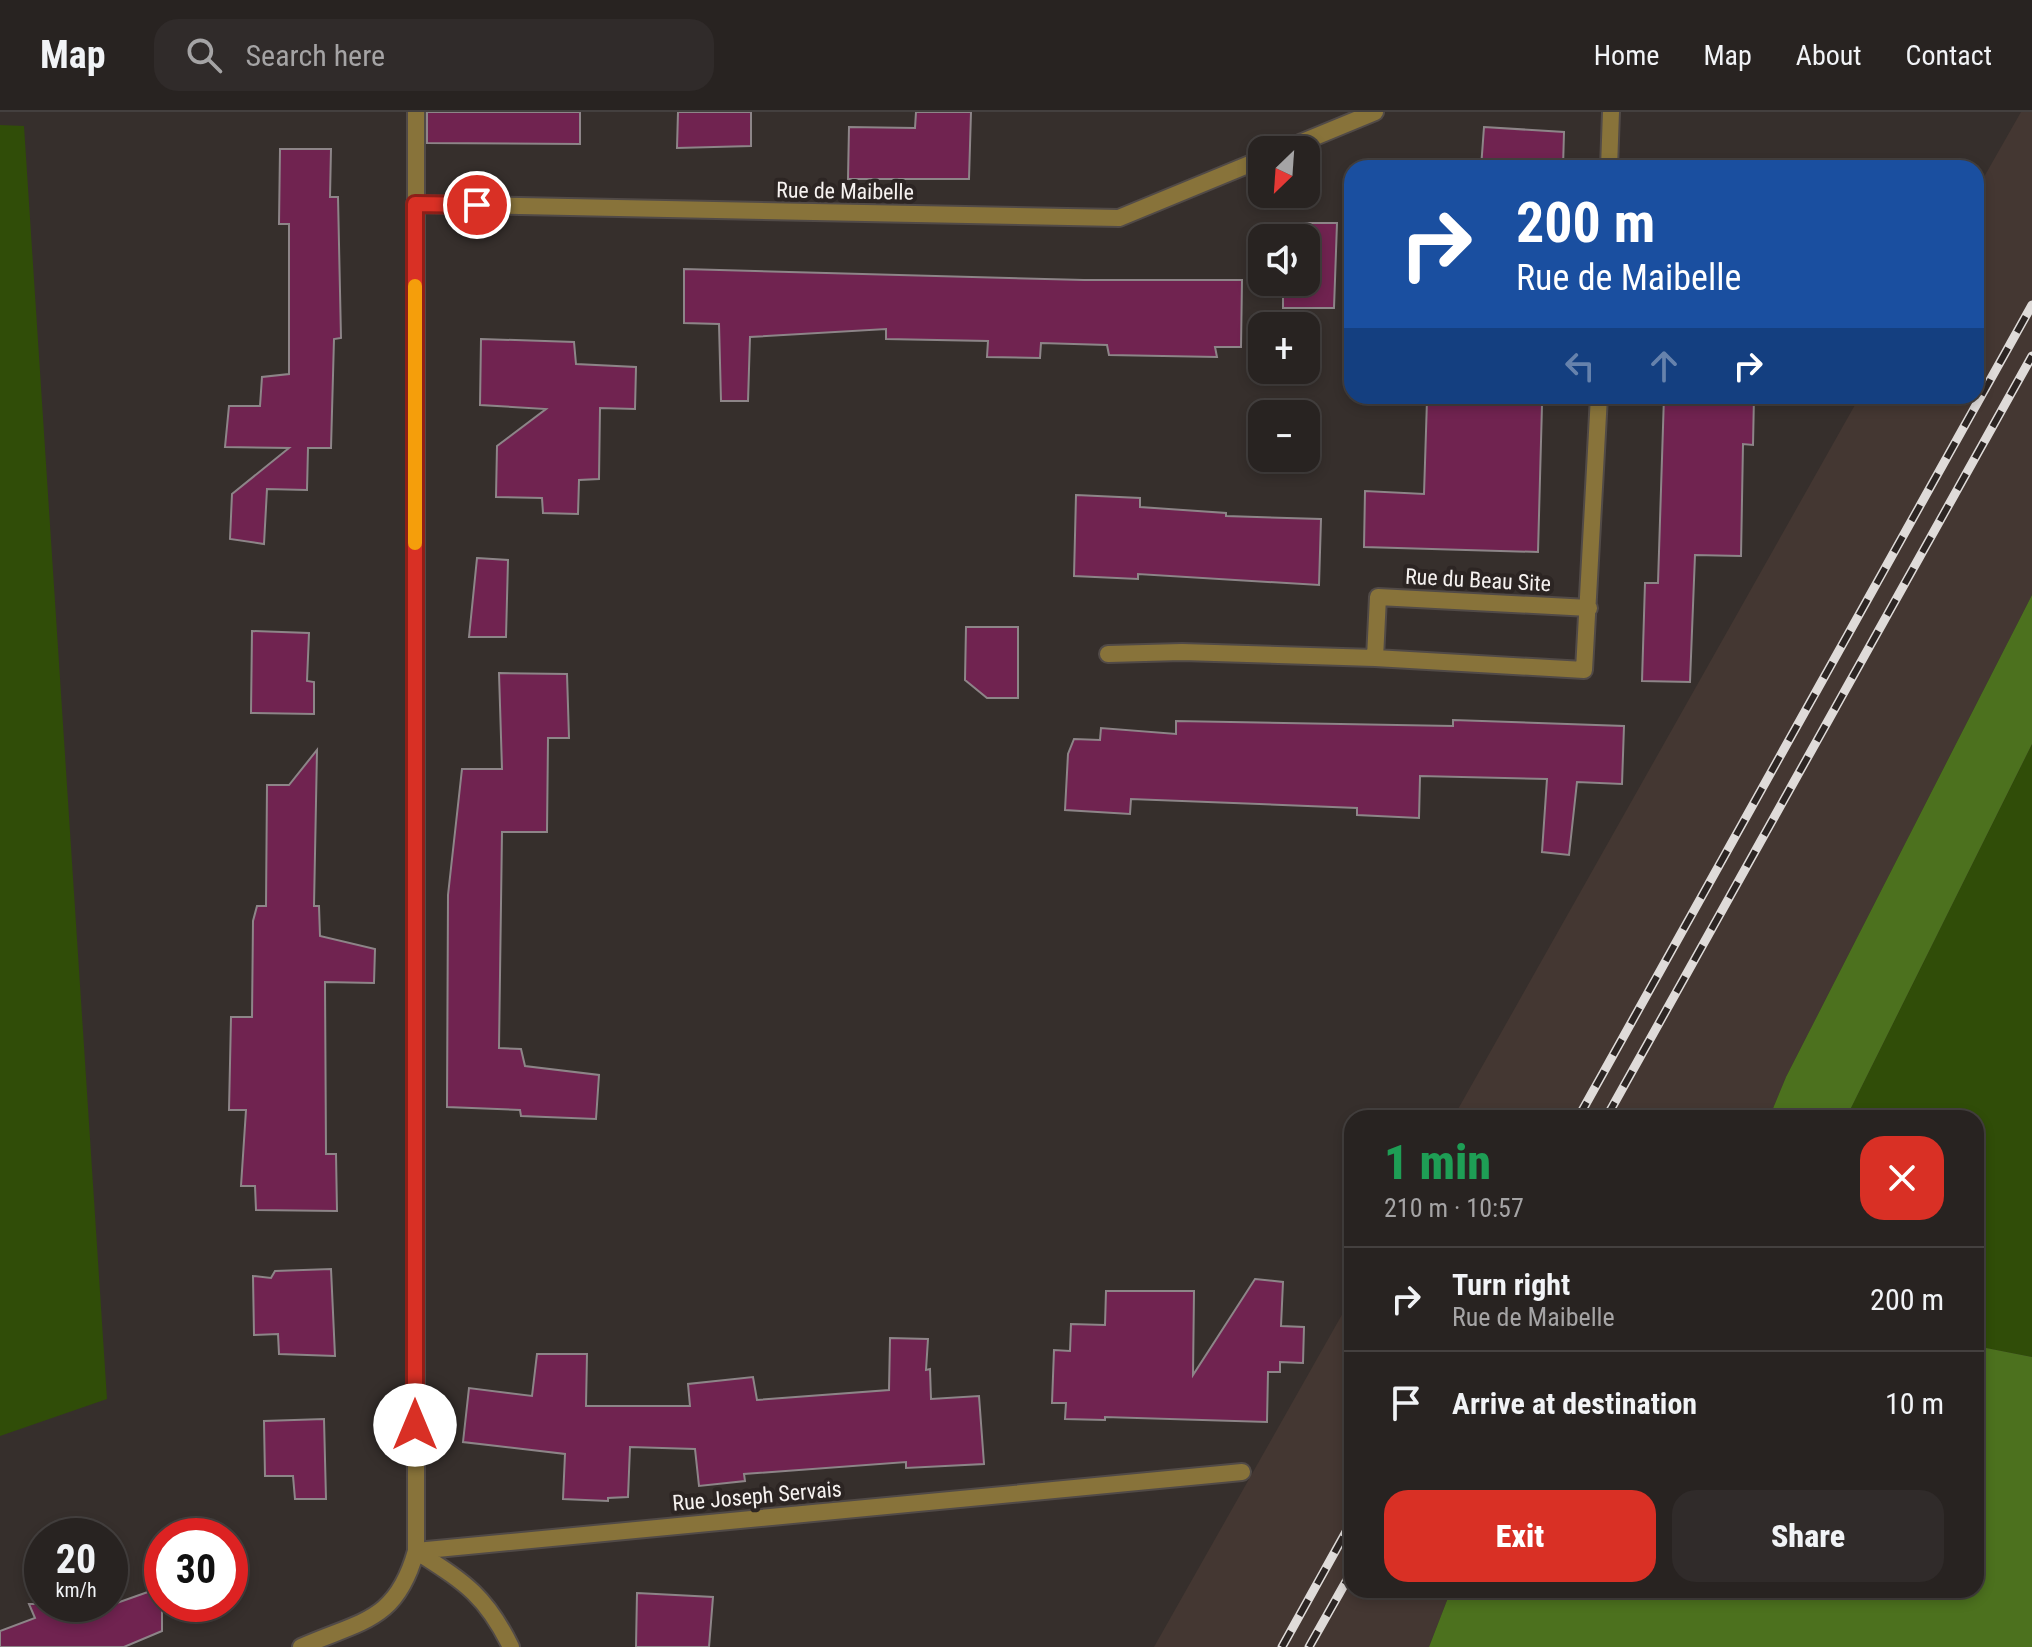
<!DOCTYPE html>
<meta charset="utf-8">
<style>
:root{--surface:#282321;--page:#302b2a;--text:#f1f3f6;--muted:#a5a4a5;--line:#44403f;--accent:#d93025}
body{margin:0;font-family:"Roboto Condensed",sans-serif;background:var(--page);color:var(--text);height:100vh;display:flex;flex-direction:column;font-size:30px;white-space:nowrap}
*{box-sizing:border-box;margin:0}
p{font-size:26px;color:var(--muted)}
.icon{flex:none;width:44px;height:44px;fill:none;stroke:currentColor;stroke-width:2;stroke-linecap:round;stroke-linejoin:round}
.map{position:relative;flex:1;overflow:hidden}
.sheet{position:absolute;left:1344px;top:998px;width:640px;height:488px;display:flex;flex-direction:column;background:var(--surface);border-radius:24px;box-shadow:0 4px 12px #0003,0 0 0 2px var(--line)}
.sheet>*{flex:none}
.hud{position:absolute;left:1344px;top:48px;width:640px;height:244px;border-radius:24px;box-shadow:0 4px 12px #0003,0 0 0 2px var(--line);background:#1a4fa0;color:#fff;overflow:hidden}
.needle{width:52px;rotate:205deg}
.controls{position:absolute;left:1248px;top:24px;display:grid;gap:16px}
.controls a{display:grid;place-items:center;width:72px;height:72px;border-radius:16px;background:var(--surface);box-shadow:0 4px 12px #0003,0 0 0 2px var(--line);font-size:40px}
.speed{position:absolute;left:24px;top:1406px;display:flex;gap:16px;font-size:40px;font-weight:700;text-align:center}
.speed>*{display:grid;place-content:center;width:104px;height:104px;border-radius:50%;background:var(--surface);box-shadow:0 4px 12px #0003,0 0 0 2px var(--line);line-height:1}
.speed small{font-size:20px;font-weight:400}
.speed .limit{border:12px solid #d22;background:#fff;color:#111}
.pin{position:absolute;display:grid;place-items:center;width:68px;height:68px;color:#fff;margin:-34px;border:4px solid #fff;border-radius:50%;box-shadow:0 2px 8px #0007}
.me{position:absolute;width:88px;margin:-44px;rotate:0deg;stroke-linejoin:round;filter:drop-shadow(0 0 6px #0008)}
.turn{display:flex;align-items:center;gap:28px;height:168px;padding:0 40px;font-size:36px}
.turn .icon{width:104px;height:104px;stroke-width:2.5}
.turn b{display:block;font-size:56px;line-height:68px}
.lanes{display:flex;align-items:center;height:76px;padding:0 40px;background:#0003;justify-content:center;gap:40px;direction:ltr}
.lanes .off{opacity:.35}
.round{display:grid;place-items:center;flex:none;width:84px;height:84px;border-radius:24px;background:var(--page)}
.summary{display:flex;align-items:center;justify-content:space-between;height:136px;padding:0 40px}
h1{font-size:48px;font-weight:800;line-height:60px;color:#1e9e55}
.button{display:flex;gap:16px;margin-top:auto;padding:16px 40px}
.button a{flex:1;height:92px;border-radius:24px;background:var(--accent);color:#fff;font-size:32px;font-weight:800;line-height:92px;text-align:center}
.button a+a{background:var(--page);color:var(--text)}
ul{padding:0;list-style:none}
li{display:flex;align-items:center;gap:24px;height:104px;padding:0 40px;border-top:2px solid var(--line)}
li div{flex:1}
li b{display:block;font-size:30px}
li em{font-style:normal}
header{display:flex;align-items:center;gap:48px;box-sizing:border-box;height:112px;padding:0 40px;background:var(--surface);border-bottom:2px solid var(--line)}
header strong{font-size:38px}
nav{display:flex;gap:44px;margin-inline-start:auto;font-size:28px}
.search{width:560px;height:72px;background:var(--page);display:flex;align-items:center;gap:20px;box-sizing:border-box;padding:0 28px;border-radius:24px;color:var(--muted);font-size:30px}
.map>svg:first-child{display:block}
.built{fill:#443732}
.green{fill:#304d08}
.forest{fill:#4c711e}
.building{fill:#702350;stroke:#8d8588;stroke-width:2}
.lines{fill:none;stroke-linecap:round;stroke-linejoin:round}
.minor-casing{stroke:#514a47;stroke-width:20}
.minor{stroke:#88733a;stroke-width:16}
.rail-casing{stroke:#dfdbd9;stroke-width:9}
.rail{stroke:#2c2523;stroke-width:6;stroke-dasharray:18;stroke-linecap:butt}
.route-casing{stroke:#8d1f18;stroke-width:20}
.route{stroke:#d93025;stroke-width:14}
.slow{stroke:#f59e0b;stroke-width:14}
.labels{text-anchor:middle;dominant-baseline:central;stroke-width:8;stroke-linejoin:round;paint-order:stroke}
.street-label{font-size:22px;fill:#f6f2f0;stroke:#2c2523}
</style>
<header>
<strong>Map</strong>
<div class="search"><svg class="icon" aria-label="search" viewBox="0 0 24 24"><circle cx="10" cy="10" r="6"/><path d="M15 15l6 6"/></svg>Search here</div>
<nav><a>Home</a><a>Map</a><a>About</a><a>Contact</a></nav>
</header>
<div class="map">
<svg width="2032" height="1535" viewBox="0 0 2032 1535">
<rect width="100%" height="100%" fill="#362f2c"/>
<path class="built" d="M 2021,0 L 2032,0 L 2032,483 L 1786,965 L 1769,1006 L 1453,1006 L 1860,284 L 1976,284 L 1976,79 Z
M 1352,1185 L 1352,1478 L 1451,1478 L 1429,1535 L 1154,1535 Z"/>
<path class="green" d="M 0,13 L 24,14 L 107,1287 L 0,1324 Z
M 2032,632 L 2032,1245 L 1976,1234 L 1976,1006 L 1846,1006 Z"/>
<path class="forest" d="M 2032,483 L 2032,632 L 1846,1006 L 1769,1006 L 1786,965 Z
M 1976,1234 L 2032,1245 L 2032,1535 L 1429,1535 L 1451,1478 L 1976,1478 Z"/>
<path class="building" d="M 427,0 L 580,0 L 580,32 L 427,31 Z
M 678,0 L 751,0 L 751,34 L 677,36 Z
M 916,0 L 971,0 L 969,67 L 848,67 L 849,15 L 915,16 Z
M 1484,15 L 1564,20 L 1563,56 L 1481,56 Z
M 280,37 L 331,37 L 330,85 L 338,85 L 341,226 L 334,227 L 331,336 L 308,336 L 307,378 L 267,377 L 264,432 L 230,427 L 232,382 L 289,336 L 225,335 L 229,294 L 260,294 L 262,265 L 289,262 L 289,112 L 279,112 Z
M 1285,111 L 1337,111 L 1334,196 L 1283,196 L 1283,170 L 1306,170 L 1306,126 L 1284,126 Z
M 684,157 L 1084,168 L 1242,168 L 1241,235 L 1215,235 L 1217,245 L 1109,243 L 1107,233 L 1041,231 L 1040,246 L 987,245 L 988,229 L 886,227 L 886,217 L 750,225 L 748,289 L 721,289 L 719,212 L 684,211 Z
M 481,227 L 574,230 L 576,252 L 636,255 L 635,297 L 600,296 L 599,367 L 579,368 L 578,402 L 543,401 L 542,386 L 496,385 L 497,334 L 546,297 L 480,293 Z
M 1664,284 L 1754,284 L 1753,333 L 1743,332 L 1741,444 L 1695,443 L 1690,570 L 1642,569 L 1645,471 L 1658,471 Z
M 1427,288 L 1542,293 L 1538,440 L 1364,435 L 1365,379 L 1424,382 Z
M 1076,383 L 1140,386 L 1140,395 L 1226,401 L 1226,404 L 1321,407 L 1319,473 L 1138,462 L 1138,467 L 1074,464 Z
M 477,446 L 508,448 L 506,525 L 469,525 Z
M 966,515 L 1018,515 L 1018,586 L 987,586 L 965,568 Z
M 252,519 L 309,521 L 307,569 L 314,570 L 314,602 L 251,601 Z
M 499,561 L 567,562 L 569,626 L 548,626 L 547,720 L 502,720 L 499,936 L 521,937 L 525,954 L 599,963 L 596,1007 L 521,1004 L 520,998 L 447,995 L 448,783 L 462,657 L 502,657 Z
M 1453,608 L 1624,614 L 1622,672 L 1577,670 L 1569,743 L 1542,740 L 1547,667 L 1420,664 L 1419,706 L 1357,703 L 1357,696 L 1131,687 L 1130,702 L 1065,698 L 1068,642 L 1074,627 L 1100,628 L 1101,616 L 1176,622 L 1176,609 L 1453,614 Z
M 317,638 L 314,794 L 319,794 L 320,824 L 375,837 L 374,871 L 325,870 L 326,1042 L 336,1042 L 337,1099 L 256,1098 L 255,1074 L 241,1074 L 246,998 L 229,998 L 231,905 L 252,905 L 253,809 L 257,794 L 266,794 L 267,673 L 289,673 Z
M 331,1157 L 335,1244 L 279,1242 L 278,1222 L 254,1223 L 253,1164 L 271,1166 L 275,1159 Z
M 1255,1167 L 1283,1170 L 1281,1214 L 1304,1215 L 1303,1251 L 1280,1250 L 1280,1260 L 1268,1260 L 1267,1310 L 1105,1305 L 1105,1308 L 1065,1307 L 1066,1291 L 1052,1291 L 1054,1238 L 1070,1239 L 1071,1212 L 1105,1213 L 1106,1179 L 1194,1179 L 1193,1263 Z
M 890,1226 L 928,1227 L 926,1258 L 930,1257 L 931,1287 L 979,1284 L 984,1352 L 906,1356 L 906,1350 L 744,1362 L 745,1369 L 699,1374 L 695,1337 L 630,1335 L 628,1385 L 608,1386 L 608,1389 L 563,1387 L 565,1342 L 463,1330 L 469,1276 L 532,1284 L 537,1242 L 587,1242 L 586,1294 L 690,1294 L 688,1272 L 753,1265 L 757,1288 L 889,1278 Z
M 324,1307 L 326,1387 L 295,1387 L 293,1364 L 265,1364 L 264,1309 Z
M 162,1475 L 162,1519 L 124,1535 L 0,1535 L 0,1519 L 35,1506 L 29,1492 L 114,1492 Z
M 637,1481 L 713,1485 L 709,1535 L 636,1535 Z"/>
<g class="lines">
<g class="minor-casing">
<path id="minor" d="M 1283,38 L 1375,0
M 1609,56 L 1611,0
M 415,92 L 1119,106 L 1262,47
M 1589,496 L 1378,485 L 1375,546 L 1584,558 L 1599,284
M 1108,542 L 1182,540 L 1375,546
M 416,1439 L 1242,1360
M 416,1439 C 464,1470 485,1482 511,1535
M 301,1535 C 362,1508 396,1510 416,1439 L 416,0"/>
</g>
<use href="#minor" class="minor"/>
<g class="rail-casing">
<path id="rail" d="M 1578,1006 L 2032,193
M 1606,1006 L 2032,244
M 1282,1535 L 1352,1409
M 1309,1535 L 1352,1459"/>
</g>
<use href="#rail" class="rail"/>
</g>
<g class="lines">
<g class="route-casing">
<path id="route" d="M 415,1313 L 415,92 L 477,93"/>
</g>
<use href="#route" class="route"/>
<path class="slow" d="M 415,174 L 415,431"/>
</g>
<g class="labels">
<g class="street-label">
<text transform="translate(845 79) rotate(1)">Rue de Maibelle</text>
<text transform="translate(1478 468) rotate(3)">Rue du Beau Site</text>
<text transform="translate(757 1384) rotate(-5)">Rue Joseph Servais</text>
</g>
</g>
</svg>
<div class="controls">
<a><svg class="needle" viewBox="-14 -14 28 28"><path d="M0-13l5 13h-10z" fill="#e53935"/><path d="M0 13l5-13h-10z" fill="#a5a4a5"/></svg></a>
<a><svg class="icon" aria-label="sound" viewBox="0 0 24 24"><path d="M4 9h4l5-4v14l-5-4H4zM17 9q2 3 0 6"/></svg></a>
<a>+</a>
<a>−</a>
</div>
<div class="speed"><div>20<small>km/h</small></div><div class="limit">30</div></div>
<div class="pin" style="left:477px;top:93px;background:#d93025"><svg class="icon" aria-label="arrive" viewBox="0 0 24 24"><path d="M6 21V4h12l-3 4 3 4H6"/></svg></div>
<svg class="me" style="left:415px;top:1313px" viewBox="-20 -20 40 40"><circle r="19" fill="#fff"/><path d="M0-13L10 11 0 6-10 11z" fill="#d93025"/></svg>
<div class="hud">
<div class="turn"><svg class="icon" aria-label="right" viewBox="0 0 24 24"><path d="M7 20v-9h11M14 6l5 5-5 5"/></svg><div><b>200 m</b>Rue de Maibelle</div></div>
<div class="lanes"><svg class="icon off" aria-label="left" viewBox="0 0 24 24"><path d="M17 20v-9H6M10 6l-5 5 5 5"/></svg><svg class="icon off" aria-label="ahead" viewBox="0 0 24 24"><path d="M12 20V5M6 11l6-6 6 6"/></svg><svg class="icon" aria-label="right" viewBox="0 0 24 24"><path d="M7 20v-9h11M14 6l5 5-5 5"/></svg></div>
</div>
<section class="sheet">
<div class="summary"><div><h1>1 min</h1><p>210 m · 10:57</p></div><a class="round" style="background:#d93025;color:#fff"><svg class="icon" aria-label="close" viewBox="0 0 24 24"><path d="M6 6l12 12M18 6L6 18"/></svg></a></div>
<ul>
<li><svg class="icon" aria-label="right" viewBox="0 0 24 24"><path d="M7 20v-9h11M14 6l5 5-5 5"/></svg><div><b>Turn right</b><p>Rue de Maibelle</p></div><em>200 m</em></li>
<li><svg class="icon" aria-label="arrive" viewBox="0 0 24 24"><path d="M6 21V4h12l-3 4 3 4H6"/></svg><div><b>Arrive at destination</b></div><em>10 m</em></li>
</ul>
<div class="button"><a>Exit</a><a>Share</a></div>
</section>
</div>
